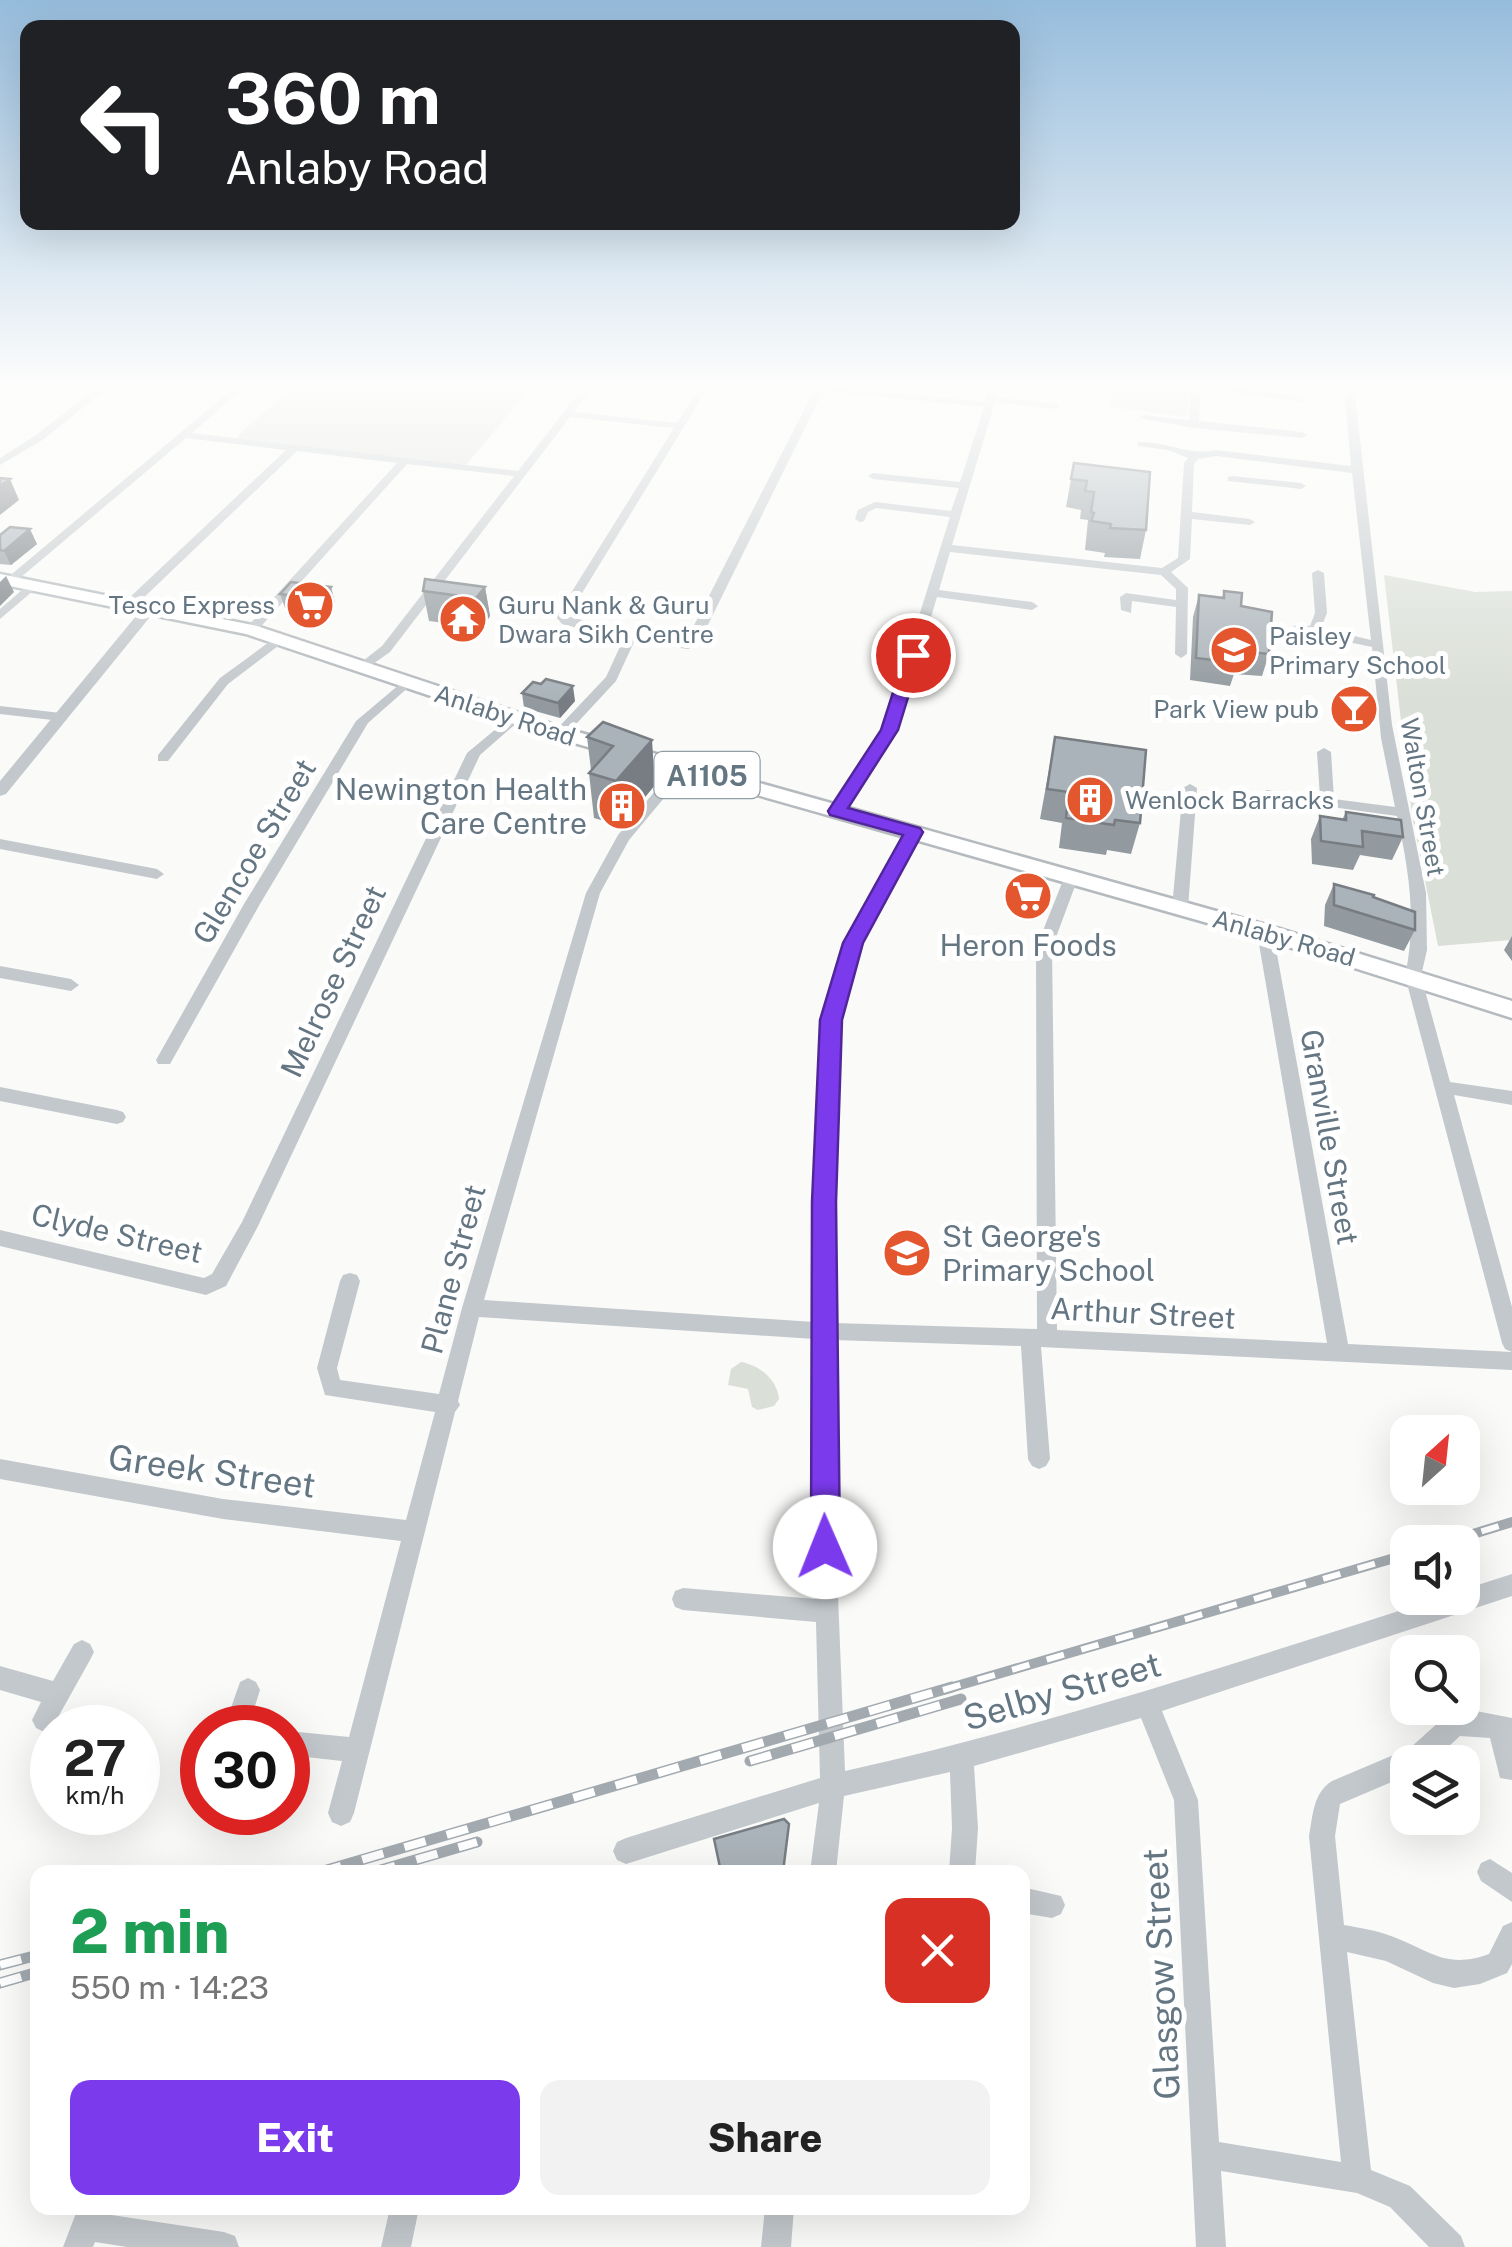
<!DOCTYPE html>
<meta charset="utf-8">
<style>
:root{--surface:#fff;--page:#f2f2f2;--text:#222;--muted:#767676;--accent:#7c3aed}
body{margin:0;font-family:"Public Sans",sans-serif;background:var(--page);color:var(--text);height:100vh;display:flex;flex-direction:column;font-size:38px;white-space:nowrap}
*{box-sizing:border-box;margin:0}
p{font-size:32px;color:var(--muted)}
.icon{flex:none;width:55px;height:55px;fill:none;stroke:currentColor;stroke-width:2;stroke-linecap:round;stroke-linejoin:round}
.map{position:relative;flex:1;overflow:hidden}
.side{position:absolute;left:30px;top:1865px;width:1000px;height:350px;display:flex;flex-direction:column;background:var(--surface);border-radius:20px;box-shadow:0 10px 40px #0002}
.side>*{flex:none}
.guide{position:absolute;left:20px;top:20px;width:1000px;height:210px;border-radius:20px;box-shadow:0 10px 40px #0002;background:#202124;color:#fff;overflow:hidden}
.needle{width:65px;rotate:27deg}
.tools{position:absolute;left:1390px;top:1415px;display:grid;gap:20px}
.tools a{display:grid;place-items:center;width:90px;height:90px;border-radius:20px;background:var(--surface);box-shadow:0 10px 40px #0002;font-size:50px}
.speed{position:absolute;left:30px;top:1705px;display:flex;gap:20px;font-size:50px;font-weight:700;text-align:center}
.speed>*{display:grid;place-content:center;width:130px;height:130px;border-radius:50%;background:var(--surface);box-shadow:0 10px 40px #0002;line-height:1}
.speed small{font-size:25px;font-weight:400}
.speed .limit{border:15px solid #d22;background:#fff;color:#111}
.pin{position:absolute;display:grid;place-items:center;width:85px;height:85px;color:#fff;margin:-42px;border:5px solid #fff;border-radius:50%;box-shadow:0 2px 10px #0007}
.me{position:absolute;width:110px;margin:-55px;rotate:359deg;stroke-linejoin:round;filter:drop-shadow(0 0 8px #0008)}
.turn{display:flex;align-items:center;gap:35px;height:210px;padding:0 40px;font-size:45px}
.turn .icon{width:130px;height:130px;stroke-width:2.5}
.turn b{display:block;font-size:70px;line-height:85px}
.round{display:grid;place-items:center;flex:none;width:105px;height:105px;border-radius:20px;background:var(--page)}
.headline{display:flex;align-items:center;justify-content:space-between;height:170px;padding:0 40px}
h1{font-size:60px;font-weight:800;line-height:75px;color:#1e9e55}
.cta{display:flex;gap:20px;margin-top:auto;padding:20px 40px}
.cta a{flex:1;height:115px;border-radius:20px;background:var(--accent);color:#fff;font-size:40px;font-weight:800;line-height:115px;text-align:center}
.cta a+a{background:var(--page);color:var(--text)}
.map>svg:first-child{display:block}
.green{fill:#dadfd7}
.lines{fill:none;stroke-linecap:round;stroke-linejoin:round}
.primary-casing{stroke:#b5babe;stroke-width:5}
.minor{fill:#c3c8cc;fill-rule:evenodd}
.tertiary{fill:#c3c8cc;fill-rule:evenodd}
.primary{fill:#fff;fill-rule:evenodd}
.rail-far1-casing{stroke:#a2aab0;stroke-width:10}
.rail-casing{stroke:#a2aab0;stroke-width:11}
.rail-far1{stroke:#fff;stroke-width:6;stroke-dasharray:18;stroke-linecap:butt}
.rail{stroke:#fff;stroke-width:8;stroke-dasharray:22;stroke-linecap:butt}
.wall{fill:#929a9f}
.shaded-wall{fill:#777d82}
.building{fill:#aab3b9;stroke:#777d82;stroke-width:2.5}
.route{fill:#7c3aed;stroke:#51269a;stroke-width:2.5}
.labels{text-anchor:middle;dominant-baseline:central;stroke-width:10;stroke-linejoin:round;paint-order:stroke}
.far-poi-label{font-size:25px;fill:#657683;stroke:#fff;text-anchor:start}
.far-street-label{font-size:25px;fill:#657683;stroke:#fff}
.shield{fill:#fff;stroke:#939fa8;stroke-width:2.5}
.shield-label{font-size:28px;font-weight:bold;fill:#657683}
.poi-label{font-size:30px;fill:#657683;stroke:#fff;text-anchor:end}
.street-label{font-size:30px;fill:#657683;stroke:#fff}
.near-street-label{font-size:35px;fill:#657683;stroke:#fff}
</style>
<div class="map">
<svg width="1512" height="2247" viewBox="0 0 1512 2247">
<rect width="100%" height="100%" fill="#fafaf8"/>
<path class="green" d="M 293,386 L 532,386 L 466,465 L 239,439 L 237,436 Z
M 1122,386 L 1189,386 L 1187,417 L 1109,407 L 1113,392 L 1120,392 Z
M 1384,575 L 1475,592 L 1512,591 L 1512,940 L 1438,946 L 1412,815 Z
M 741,1362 C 759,1365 777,1379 779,1399 L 774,1406 L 758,1410 L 752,1407 L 748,1389 L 728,1385 L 731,1369 Z"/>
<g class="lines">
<g class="primary-casing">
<path id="primary" d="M 0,574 L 257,626 L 567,729 L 1273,927 L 1512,1001 L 1512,1018 L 1257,937 L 553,737 L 246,634 L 0,584 Z"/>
</g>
<path class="minor" d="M 99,386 L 110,386 L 44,439 L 0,465 L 0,458 L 36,435 Z
M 236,386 L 246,386 L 192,433 L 518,471 L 584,386 L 593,386 L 574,412 L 677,423 L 700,386 L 709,386 L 568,616 L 630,634 L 686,641 L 816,386 L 985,402 L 990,386 L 1000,386 L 997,397 L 1058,404 L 1058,408 L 1055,409 L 995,402 L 952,545 L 1162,568 L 1178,558 L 1184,463 L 1188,458 L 1168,450 L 1138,446 L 1138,442 C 1169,441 1186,456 1216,450 L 1351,466 L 1344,386 L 1354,386 L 1392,725 L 1426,893 L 1427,950 L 1421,976 L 1450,1082 L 1512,1091 L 1512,1105 L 1454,1095 L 1512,1307 L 1512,1352 L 1505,1349 L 1502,1343 L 1405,976 C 1417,922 1409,870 1397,816 L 1267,798 L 1260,794 L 1267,790 L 1320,797 L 1317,752 L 1324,748 L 1331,752 L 1334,799 L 1395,807 L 1381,738 L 1372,647 L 1310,634 L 1293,627 L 1299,623 L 1310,626 L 1315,613 L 1312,573 L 1318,570 L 1324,573 L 1327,613 L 1321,628 L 1371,640 L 1352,473 L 1216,456 L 1198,459 L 1194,464 L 1192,512 L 1250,519 L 1255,522 L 1250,525 L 1192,519 L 1190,559 L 1171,572 L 1188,588 L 1187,654 L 1181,658 L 1175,654 L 1176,607 L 1132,601 L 1131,613 L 1121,610 L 1120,597 L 1126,593 L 1176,600 L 1176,589 L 1161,575 L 950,552 L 939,590 L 1032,602 L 1038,606 L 1032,610 L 937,597 L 897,731 L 842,814 L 837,815 L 830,811 L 883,731 L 950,517 L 876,508 L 868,512 L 864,521 L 860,522 L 855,519 L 858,510 L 875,502 L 951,511 L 959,488 L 873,479 L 868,476 L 873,473 L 960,482 L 984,407 L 823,391 L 698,645 L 688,649 L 634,642 L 616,681 L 565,736 L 560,737 L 553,733 L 606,677 L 623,640 L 562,624 L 556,617 L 674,428 L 570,417 L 390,652 L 363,671 L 359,670 L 359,664 L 382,646 L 514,476 L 407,464 L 255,633 L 247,633 L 247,627 L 397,463 L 297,451 L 135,606 L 127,606 L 127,600 L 286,450 L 186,438 L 14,583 L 6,583 L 6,579 Z
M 1191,386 L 1229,386 L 1303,397 L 1303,401 L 1300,402 L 1201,387 L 1199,421 L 1302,432 L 1307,435 L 1302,438 L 1194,428 L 1139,418 L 1144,415 L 1189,420 Z
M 1232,476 L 1301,483 L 1306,486 L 1301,489 L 1228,481 L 1228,477 Z
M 30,583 L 40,585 L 0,619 L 0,609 Z
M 276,637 L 286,640 L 228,684 L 168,761 L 158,761 L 158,755 L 220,678 Z
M 407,678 L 411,679 L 411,685 L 368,723 L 260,904 L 170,1064 L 158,1064 L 156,1060 L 244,904 L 356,721 Z
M 0,706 L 61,713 L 68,717 L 61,721 L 0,714 Z
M 514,714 L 519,715 L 519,721 L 480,755 L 258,1226 L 226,1286 L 206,1295 L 0,1246 L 0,1230 L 204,1278 L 212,1274 L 242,1222 L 467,753 Z
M 682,764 L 689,768 L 629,840 L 600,893 L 484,1300 L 814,1322 L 815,1202 L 823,1020 L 845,943 L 907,832 L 914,827 L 921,832 L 861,943 L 839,1020 L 833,1202 L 834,1323 L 1037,1329 L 1036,948 L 1064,878 L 1071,873 L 1078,878 L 1052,948 L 1057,1330 L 1327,1343 L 1257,932 L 1265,927 L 1273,932 L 1348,1344 L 1512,1352 L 1512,1370 L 1041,1347 L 1050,1459 L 1046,1466 L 1039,1469 L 1032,1466 L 1028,1459 L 1021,1346 L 834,1340 L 835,1519 L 845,1771 C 1047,1726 1242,1661 1439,1598 L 1462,1598 L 1462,1590 L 1512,1574 L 1512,1596 L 1162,1711 L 1198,1800 L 1219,2142 L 1341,2162 L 1309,1836 C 1313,1815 1313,1793 1332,1781 L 1410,1748 L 1440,1721 L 1458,1712 L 1476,1711 L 1512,1718 L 1512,1780 L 1500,1778 L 1490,1738 L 1460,1736 L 1432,1762 L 1408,1762 L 1408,1775 L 1340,1804 L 1335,1836 L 1344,1925 C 1360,1928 1376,1930 1391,1936 C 1429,1950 1446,1970 1489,1954 L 1503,1926 L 1512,1922 L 1512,1964 L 1507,1973 L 1480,1984 L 1454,1988 L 1433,1983 L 1386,1961 L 1347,1952 L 1371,2170 L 1410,2186 L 1461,2236 L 1465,2247 L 1429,2247 L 1390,2207 L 1357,2193 L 1221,2171 L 1226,2247 L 1196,2247 L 1174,1800 L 1141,1718 L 974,1766 L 978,1828 L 975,1872 L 949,1872 L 952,1828 L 950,1772 L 844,1796 L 836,1872 L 810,1872 L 819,1803 L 626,1864 L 617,1860 L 613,1851 L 617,1842 L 626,1838 L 820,1778 L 816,1622 L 683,1610 L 675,1607 L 672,1599 L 675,1591 L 683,1588 L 815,1599 L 814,1339 L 479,1317 L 458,1401 L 460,1405 L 455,1412 L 354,1813 L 350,1822 L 341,1826 L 332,1822 L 328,1813 L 342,1761 L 288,1755 L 288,1731 L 349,1737 L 401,1541 L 223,1519 L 0,1479 L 0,1459 L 223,1499 L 406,1520 L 435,1412 L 325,1395 L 317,1368 L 340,1281 L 343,1275 L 350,1273 L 357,1275 L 360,1281 L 337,1368 L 340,1380 L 439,1394 L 462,1308 L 586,893 L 618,835 L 677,765 Z
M 1190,784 L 1197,788 L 1188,908 L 1180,913 L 1172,908 L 1183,788 Z
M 0,839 L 157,869 L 164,874 L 157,879 L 0,849 Z
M 0,966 L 71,979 L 79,985 L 71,991 L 0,978 Z
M 0,1087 L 117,1110 L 123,1112 L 126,1117 L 123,1122 L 117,1124 L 0,1101 Z
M 82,1640 L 90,1644 L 94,1652 L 90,1660 L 52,1728 L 44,1732 L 36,1728 L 32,1720 L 41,1702 L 0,1690 L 0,1666 L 53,1681 L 74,1644 Z
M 248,1678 L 256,1682 L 260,1690 L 248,1728 L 224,1728 L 240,1682 Z
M 1490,1859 L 1512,1873 L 1512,1902 L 1481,1881 L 1477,1872 L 1481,1863 Z
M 1022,1887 L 1061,1896 L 1065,1905 L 1061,1914 L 1052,1918 L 1022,1913 Z
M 78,2208 L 107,2208 L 105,2214 L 224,2232 L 235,2236 L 239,2247 L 127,2247 L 95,2242 L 93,2247 L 63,2247 Z
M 390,2208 L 419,2208 L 411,2247 L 381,2247 Z
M 765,2208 L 794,2208 L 791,2247 L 761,2247 Z"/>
<path class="tertiary" d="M 146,604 L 158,607 L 6,794 L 0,796 L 0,781 Z"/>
<use href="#primary" class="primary"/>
<g class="rail-far1-casing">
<path id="rail-far1" d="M 1447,1542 L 1512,1522
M 943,1690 L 1408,1554"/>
</g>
<g class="rail-casing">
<path id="rail" d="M 750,1761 L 961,1699
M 320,1872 L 952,1687
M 374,1872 L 477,1842
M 0,1965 L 38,1955
M 0,1983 L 38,1972"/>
</g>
<use href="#rail-far1" class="rail-far1"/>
<use href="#rail" class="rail"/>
</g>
<path class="wall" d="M 1074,463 L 1146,530 L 1140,559 L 1104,557 L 1105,553 L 1085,550 L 1088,520 L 1080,519 L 1081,510 L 1066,507 Z
M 0,535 L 37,544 L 11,565 L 0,564 Z
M 485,587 L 490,616 L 482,628 L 429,621 L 423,591 Z
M 1224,591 L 1269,654 L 1262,676 L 1234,674 L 1230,686 L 1190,680 L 1193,617 L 1199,595 L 1222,598 Z
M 280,594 L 335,602 L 325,614 L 285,608 Z
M 522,693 L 575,701 L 560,718 L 524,708 Z
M 603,722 L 655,785 L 621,826 L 594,818 L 589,773 L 591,770 L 587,737 Z
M 1055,737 L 1140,823 L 1131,854 L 1107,850 L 1106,855 L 1059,848 L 1062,823 L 1040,819 Z
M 1346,812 L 1403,837 L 1392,860 L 1360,855 L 1353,870 L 1312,864 L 1311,839 L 1320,816 L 1342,820 Z
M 1334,884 L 1373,897 L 1415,930 L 1404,951 L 1324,926 L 1325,905 Z
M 1512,936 L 1512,961 L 1504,950 Z"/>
<path class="shaded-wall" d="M 10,479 L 19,500 L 0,515 L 0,486 Z
M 30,529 L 37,544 L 11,565 L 4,551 Z
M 6,576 L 14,592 L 0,606 L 0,582 Z
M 331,587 L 335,602 L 325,614 L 321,599 Z
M 485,587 L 490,616 L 482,628 L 476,598 Z
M 573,686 L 575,701 L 560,718 L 558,703 Z
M 652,740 L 655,785 L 621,826 L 616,781 Z"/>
<path class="building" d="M 1074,463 L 1150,472 L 1146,530 L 1110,528 L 1111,524 L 1091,521 L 1094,513 L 1091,512 L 1094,492 L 1085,491 L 1087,481 L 1071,479 Z
M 0,478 L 10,479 L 0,486 Z
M 10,527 L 30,529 L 4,551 L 0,550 L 0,535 Z
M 425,579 L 485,587 L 476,598 L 423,591 Z
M 291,582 L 331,587 L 321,599 L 280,594 Z
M 1224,591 L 1242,593 L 1241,606 L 1272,612 L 1269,654 L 1238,651 L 1238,663 L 1196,658 L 1199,595 L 1224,598 Z
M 546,679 L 573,686 L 558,703 L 522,693 L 533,682 L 541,684 Z
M 603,722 L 652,740 L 616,781 L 589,773 L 613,746 L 587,737 Z
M 1055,737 L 1146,750 L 1140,823 L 1115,820 L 1114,825 L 1066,818 L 1069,792 L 1047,789 Z
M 1346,812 L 1401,820 L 1403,837 L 1362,831 L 1363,847 L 1321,841 L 1320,816 L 1346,820 Z
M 1334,884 L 1374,895 L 1373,897 L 1415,912 L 1415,930 L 1334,905 Z
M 784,1819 L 789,1824 L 783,1872 L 721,1872 L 714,1839 Z"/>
<linearGradient id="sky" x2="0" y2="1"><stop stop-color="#96bcdc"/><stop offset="0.55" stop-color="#fdfdfc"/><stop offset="1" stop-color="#fdfdfc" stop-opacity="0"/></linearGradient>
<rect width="1512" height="701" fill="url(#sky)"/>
<path class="route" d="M 913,650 L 921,655 L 898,730 L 848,808 L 920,828 L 923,832 L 863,943 L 842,1020 L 836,1202 L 840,1547 L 835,1557 L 825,1561 L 815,1557 L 811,1547 L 812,1202 L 820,1020 L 843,943 L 903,835 L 830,815 L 828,811 L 881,730 L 905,655 Z"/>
<defs>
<g id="supermarket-disc" transform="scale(2.5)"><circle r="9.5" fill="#e4572e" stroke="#fff"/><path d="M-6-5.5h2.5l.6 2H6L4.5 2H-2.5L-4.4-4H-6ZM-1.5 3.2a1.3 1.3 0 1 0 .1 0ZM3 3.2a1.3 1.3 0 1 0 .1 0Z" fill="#fff"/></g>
<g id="temple-disc" transform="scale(2.5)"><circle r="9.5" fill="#e4572e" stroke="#fff"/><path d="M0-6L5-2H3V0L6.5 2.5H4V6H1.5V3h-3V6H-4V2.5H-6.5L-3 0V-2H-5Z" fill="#fff"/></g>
<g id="school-disc" transform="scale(2.5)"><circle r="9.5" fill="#e4572e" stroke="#fff"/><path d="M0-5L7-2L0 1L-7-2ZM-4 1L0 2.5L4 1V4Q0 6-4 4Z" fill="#fff"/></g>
<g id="bar-disc" transform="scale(2.5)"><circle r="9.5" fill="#e4572e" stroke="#fff"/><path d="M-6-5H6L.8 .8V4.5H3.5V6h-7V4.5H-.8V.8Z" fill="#fff"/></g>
<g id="building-disc" transform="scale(2.5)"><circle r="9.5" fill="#e4572e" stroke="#fff"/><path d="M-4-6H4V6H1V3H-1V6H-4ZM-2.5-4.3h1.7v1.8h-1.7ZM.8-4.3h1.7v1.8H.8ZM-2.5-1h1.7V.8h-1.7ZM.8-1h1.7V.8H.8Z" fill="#fff"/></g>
</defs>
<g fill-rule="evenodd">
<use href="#supermarket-disc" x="310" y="605"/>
<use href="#temple-disc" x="463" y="619"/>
<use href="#school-disc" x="1234" y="650"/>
<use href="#bar-disc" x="1354" y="709"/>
<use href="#building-disc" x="1090" y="800"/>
<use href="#building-disc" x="622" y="806"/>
<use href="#supermarket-disc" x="1028" y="896"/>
<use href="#school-disc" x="907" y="1253"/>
</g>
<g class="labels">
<g class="far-poi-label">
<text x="275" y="605" text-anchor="end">Tesco Express</text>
<text x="498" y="605">Guru Nank &amp; Guru<tspan x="498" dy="29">Dwara Sikh Centre</tspan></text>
<text x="1269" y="636">Paisley<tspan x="1269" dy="29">Primary School</tspan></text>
<text x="1319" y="709" text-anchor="end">Park View pub</text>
<text x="1125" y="800">Wenlock Barracks</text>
</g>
<g class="far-street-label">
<text transform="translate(505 715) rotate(18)">Anlaby Road</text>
<text transform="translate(1423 797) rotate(80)">Walton Street</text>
<text transform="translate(1284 938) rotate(16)">Anlaby Road</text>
</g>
<rect class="shield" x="654.5" y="752" width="105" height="46" rx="8"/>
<g class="shield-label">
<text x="707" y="775">A1105</text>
</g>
<g class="poi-label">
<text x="587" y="789">Newington Health<tspan x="587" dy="34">Care Centre</tspan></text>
<text x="1028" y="945" text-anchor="middle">Heron Foods</text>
<text x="942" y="1236" text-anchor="start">St George's<tspan x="942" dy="34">Primary School</tspan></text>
</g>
<g class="street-label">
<text transform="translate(254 851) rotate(-59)">Glencoe Street</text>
<text transform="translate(333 981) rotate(-65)">Melrose Street</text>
<text transform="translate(1330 1137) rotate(80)">Granville Street</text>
<text transform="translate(117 1233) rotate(13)">Clyde Street</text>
<text transform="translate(453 1269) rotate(-75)">Plane Street</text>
<text transform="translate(1143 1313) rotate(3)">Arthur Street</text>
</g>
<g class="near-street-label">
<text transform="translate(212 1471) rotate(8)">Greek Street</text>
<text transform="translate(1062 1691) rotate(-16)">Selby Street</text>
<text transform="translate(1161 1974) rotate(-93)">Glasgow Street</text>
</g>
</g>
</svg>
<div class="tools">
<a><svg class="needle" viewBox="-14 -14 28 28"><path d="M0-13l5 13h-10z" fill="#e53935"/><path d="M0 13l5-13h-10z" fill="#767676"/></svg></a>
<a><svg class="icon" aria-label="sound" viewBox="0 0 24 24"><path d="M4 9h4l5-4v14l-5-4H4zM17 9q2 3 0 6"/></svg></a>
<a><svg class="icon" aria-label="search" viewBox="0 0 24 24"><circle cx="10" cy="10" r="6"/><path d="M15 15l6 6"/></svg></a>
<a><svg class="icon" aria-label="layers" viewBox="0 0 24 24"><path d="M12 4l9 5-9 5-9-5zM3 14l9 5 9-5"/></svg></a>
</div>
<div class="speed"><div>27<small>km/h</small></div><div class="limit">30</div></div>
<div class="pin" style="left:913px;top:655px;background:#d93025"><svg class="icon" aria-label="arrive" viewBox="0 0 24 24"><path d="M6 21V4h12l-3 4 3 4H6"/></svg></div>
<svg class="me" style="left:825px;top:1547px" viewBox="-20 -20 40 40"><circle r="19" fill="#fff"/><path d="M0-13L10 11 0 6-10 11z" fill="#7c3aed"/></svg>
<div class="guide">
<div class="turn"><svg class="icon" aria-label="left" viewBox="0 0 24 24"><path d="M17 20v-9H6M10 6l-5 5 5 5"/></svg><div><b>360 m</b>Anlaby Road</div></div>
</div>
<section class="side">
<div class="headline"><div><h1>2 min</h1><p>550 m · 14:23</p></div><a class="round" style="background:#d93025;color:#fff"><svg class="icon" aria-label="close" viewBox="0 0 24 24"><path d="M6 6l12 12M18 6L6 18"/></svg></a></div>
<div class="cta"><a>Exit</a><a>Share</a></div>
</section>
</div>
